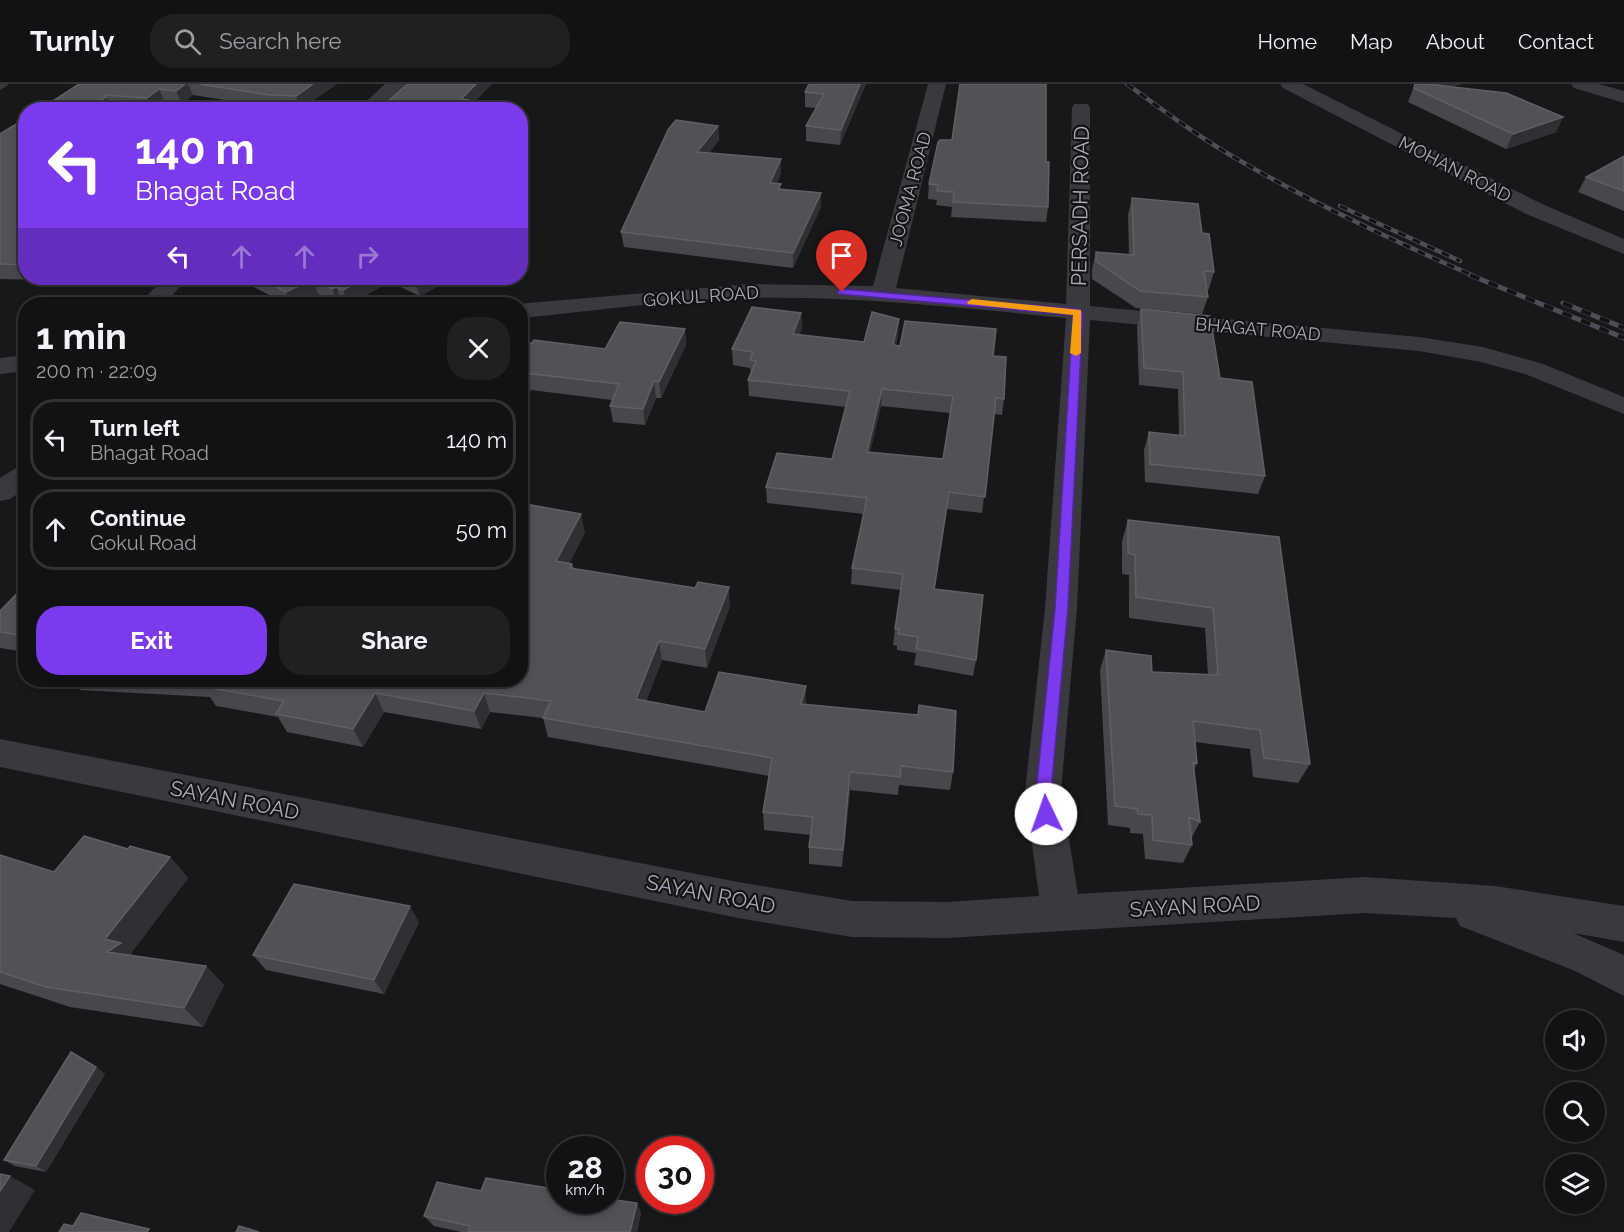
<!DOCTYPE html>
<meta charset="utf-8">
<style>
:root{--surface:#121214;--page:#1f2022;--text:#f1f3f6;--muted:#9c9ea0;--line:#313234;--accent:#7c3aed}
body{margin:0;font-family:Raleway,sans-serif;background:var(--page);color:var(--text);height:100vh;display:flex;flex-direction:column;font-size:22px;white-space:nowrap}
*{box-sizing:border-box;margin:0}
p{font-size:20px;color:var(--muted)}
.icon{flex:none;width:33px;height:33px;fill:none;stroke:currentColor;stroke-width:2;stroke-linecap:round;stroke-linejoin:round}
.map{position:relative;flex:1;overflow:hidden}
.side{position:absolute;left:18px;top:213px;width:510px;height:390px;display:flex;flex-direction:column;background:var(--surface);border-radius:24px;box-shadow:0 3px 9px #0003,0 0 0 2px var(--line)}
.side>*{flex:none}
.guide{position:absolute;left:18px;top:18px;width:510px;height:183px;border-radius:24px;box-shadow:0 3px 9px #0003,0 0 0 2px var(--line);background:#7c3aed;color:#fff;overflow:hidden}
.controls{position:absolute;left:1545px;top:926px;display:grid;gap:12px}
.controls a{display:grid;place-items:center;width:60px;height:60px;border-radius:50%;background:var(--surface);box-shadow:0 3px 9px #0003,0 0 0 2px var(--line);font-size:30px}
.speed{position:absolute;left:546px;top:1052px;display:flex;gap:12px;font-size:30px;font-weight:700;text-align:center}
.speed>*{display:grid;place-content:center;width:78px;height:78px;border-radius:50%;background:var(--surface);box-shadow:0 3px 9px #0003,0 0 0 2px var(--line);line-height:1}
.speed small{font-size:15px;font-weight:400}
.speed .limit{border:9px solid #d22;background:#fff;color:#111}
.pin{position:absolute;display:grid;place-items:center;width:51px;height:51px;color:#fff;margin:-62px -26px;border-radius:50% 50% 50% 0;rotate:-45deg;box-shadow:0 0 6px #0007}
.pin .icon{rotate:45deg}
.me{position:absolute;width:66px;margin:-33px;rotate:357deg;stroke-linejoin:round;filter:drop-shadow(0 0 4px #0008)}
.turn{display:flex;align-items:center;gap:21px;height:126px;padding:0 18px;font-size:27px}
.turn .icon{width:78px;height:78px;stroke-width:2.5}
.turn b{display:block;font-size:42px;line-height:51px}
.lanes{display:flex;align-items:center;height:57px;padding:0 18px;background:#0003;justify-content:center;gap:30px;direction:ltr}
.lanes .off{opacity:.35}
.round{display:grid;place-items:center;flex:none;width:63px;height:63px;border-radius:24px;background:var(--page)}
.summary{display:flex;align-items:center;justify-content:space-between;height:102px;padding:0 18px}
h1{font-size:36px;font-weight:700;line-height:45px}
.cta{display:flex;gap:12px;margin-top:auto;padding:12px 18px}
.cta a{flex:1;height:69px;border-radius:24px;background:var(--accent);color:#fff;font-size:24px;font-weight:700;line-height:69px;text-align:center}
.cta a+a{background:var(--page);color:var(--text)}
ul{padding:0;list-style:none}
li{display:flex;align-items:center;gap:18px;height:81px;margin:0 12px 9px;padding:0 6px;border:3px solid var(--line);border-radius:24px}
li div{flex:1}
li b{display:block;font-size:22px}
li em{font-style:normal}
header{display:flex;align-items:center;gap:36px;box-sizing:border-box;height:84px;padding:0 30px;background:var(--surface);border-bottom:2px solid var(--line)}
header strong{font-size:28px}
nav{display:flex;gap:33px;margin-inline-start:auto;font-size:21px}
.search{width:420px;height:54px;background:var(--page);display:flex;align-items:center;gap:15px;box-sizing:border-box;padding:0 21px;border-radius:24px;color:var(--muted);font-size:22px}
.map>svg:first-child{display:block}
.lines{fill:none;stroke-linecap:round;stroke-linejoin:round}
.service{fill:#39393f;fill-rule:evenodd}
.minor{fill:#39393f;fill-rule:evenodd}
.rail-far1-casing{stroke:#4e4e56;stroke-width:4.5}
.rail-casing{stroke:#4e4e56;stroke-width:5}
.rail-far1{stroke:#131315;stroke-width:3;stroke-dasharray:8;stroke-linecap:butt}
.rail{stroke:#131315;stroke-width:4;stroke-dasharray:10;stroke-linecap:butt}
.wall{fill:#46484c;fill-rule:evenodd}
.shaded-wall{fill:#2f3033}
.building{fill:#515258;stroke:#5f6067;stroke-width:1.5;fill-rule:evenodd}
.route{fill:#7c3aed;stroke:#51269a;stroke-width:1.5}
.slow{fill:#f59e0b}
.labels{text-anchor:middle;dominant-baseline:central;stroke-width:4.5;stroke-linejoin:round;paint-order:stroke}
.far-street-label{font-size:18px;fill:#aaacba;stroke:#131315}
.street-label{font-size:21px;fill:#aaacba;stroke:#131315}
</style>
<header>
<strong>Turnly</strong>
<div class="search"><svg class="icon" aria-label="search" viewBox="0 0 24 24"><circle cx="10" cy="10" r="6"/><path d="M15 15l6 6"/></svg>Search here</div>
<nav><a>Home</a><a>Map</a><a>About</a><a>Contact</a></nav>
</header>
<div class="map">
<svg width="1624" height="1148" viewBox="0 0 1624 1148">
<rect width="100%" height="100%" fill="#18181a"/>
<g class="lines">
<path class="service" d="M 0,0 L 7,0 L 8,1 L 0,6 Z"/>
<path class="minor" d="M 385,0 L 405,0 L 378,26 L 357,26 Z
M 928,0 L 946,0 L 896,204 L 1066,220 L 1072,24 L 1074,20 L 1088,20 L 1090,24 L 1090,222 L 1419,253 L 1483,263 L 1543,280 L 1624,313 L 1624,330 L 1525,290 L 1481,278 L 1419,267 L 1090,236 L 1077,524 L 1061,708 L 1078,810 L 1365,793 L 1495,802 L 1624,822 L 1624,858 L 1573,849 L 1624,871 L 1624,912 L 1573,886 L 1460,842 L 1456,834 L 1365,829 L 947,854 L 852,853 L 738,834 L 0,683 L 0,655 L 738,798 L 852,817 L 947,818 L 1039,812 L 1025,708 L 1045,524 L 1066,234 C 961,224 857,212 752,214 C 675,215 597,227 520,234 L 520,220 L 517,220 L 750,200 L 873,202 Z
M 1280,0 L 1303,0 L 1542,120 L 1624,155 L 1624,170 L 1526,130 L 1283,4 Z
M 1571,0 L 1599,0 L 1624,7 L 1624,19 L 1574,4 Z
M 164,194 L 188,194 L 164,220 L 139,220 Z
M 26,271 L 26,287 L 0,290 L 0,274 Z
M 26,381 L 26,404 L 10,415 L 0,417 L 0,394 L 16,384 Z"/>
<g class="rail-far1-casing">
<path id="rail-far1" d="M 1127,0 C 1165,28 1203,56 1244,79 C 1318,122 1396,158 1474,192
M 1340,122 L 1460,177"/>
</g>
<g class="rail-casing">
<path id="rail" d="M 1470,191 L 1624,254
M 1563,219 L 1624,244"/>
</g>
<use href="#rail-far1" class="rail-far1"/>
<use href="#rail" class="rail"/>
</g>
<path class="wall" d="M 79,0 L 337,0 L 300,25 L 274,24 L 193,11 L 182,20 L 165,19 L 156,26 L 130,26 L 112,24 L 112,26 L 39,26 Z
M 866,0 L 840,61 L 806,57 L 806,42 L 816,24 L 805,23 L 805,8 Z
M 1415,0 L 1461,0 L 1450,3 L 1563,33 L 1556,48 L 1506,65 L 1408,18 Z
M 26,34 L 26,194 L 44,194 L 42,196 L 0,195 L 0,50 Z
M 718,42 L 719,56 L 709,69 L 781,89 L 777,100 L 781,105 L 821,109 L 821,123 L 793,184 L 624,163 L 621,148 Z
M 952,56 L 1046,78 L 1048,123 L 1046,138 L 951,133 L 952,123 L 936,121 L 937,116 L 928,115 L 929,100 Z
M 1624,72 L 1624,127 L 1578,108 L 1586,93 Z
M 1132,114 L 1202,149 L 1214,188 L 1209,205 L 1207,205 L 1208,213 L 1202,230 L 1136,224 L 1092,195 L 1092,185 L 1096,168 L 1129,171 L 1128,131 Z
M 236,194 L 453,194 L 420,212 L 390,198 L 349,220 L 342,218 L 338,220 L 318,210 L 298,220 L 287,220 Z
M 1141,225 L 1220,294 L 1265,392 L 1258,410 L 1145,398 L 1144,366 L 1149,348 L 1179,352 L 1178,305 L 1139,301 L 1137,243 Z
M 801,229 L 802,245 L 799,251 L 864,258 L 898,251 L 896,261 L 993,272 L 1004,315 L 1002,331 L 994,330 L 982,429 L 947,425 L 935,505 L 976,576 L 973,592 L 914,581 L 916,569 L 897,566 L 897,562 L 893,561 L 895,545 L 901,506 L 851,500 L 852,484 L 864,430 L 767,419 L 766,403 L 832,375 L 846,323 L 749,312 L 748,296 L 751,289 L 750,284 L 733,281 L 732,265 ZM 881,322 L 950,329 L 943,375 L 870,368 Z
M 685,245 L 686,261 L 661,314 L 656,314 L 645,341 L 613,338 L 610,322 L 612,316 L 531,306 L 531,308 L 520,327 L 520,258 L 605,265 Z
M 520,419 L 585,449 L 569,479 L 572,480 L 574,485 L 730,522 L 707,584 L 662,576 L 646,617 L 705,628 L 806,602 L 806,620 L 953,688 L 950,706 L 899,701 L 898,711 L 850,706 L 842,783 L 809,780 L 809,763 L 811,751 L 764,746 L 763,728 L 769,692 L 548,653 L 543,634 L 490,628 L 481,645 L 384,628 L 363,663 L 287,648 L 278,633 L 216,622 L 210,613 L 80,606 L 72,596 L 520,596 Z
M 1128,436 L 1279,453 L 1310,680 L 1298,699 L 1253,693 L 1250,665 L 1195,658 L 1197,679 L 1194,686 L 1200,738 L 1191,755 L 1192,761 L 1183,779 L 1145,775 L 1143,750 L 1130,749 L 1130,744 L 1108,741 L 1100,586 L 1106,566 L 1152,588 L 1208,591 L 1205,544 L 1129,534 L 1129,491 L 1122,490 L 1122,457 Z
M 26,500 L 26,568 L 0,564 L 0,527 Z
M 128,765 L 170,773 L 188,794 L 131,869 L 134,872 L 206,882 L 224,901 L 203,943 L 70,923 L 0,900 L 0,771 L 54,788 Z
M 419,838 L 384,910 L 266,886 L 253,871 Z
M 96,983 L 105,990 L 46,1088 L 15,1082 L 4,1076 Z
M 481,1107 L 641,1129 L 637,1148 L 461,1148 L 434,1142 L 424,1132 Z"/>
<path class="shaded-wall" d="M 185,0 L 188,0 L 193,11 L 182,20 L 176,7 Z
M 313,0 L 337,0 L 300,25 L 296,12 Z
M 476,0 L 492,0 L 470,23 L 470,26 L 459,26 L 461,15 Z
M 860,0 L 866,0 L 840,61 L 841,46 Z
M 1442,0 L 1461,0 L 1440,5 Z
M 159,5 L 165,19 L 156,26 L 152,26 L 147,14 Z
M 106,13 L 112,26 L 89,26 Z
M 1563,33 L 1556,48 L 1506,65 L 1513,50 Z
M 718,42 L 719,56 L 698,82 L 697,68 Z
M 781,75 L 781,89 L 771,114 L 770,99 Z
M 821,109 L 821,123 L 793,184 L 793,169 Z
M 366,194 L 389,194 L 390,198 L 348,220 L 343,206 Z
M 422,194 L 453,194 L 420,212 L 415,197 Z
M 313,195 L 318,210 L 298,220 L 291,220 L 286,208 Z
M 336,203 L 342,218 L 338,220 L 332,205 Z
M 801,229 L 802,245 L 793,266 L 793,250 Z
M 899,235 L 898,251 L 892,277 L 893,261 Z
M 685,245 L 686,261 L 661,314 L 659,298 Z
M 527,289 L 531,308 L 520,327 L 520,300 Z
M 654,297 L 656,314 L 645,341 L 643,325 Z
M 882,305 L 881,322 L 866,384 L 867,368 Z
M 581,430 L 585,449 L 560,497 L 556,477 Z
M 729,503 L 730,522 L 707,584 L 705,565 Z
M 659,557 L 662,576 L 639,634 L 636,615 Z
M 806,602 L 806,621 L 801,620 Z
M 375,609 L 384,628 L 363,663 L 353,645 Z
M 484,609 L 490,628 L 481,645 L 474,627 Z
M 850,688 L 850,706 L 842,783 L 843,766 Z
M 170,773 L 188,794 L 131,869 L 141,879 L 107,868 L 105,855 Z
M 410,822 L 419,838 L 384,910 L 374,896 Z
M 206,882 L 224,901 L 203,943 L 184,924 Z
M 96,983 L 105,990 L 46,1088 L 36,1082 Z
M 10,1092 L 35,1106 L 9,1148 L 0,1148 L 0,1107 Z
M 637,1119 L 641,1129 L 637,1148 L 630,1148 Z"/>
<path class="building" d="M 79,0 L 185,0 L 176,7 L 159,5 L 147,14 L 105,11 L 106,13 L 89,26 L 39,26 Z
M 199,0 L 313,0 L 296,12 L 269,11 Z
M 407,0 L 476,0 L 461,15 L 468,16 L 459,26 L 387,26 L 390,23 L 386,23 L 389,20 L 385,20 Z
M 809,0 L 860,0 L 841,46 L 806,42 L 824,10 L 805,8 Z
M 960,0 L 1046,0 L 1046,78 L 1049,78 L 1048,123 L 953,118 L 954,108 L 937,107 L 938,101 L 929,100 L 938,58 L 940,56 L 952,56 Z
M 1415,0 L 1426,0 L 1506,9 L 1563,33 L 1513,50 L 1414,4 Z
M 26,34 L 26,181 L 0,180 L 0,50 Z
M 676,36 L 718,42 L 697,68 L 781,75 L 770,99 L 781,100 L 778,105 L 821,109 L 793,169 L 621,148 L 668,46 Z
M 1624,72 L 1624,107 L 1586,93 Z
M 1132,114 L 1198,120 L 1202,149 L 1209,150 L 1214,188 L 1204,187 L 1208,213 L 1140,207 L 1096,177 L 1096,168 L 1134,171 Z
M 258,194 L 366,194 L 343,206 L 336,203 L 332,205 L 313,195 L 286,208 Z
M 408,194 L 422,194 L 415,197 Z
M 752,223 L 801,229 L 793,250 L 864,258 L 872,228 L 899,235 L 893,261 L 900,262 L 905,237 L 996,245 L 993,272 L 1006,273 L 1004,315 L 996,314 L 985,413 L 949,408 L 934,505 L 983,511 L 976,576 L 916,565 L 918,553 L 898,550 L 899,545 L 895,545 L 903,490 L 852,484 L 867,414 L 766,403 L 777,369 L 832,375 L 850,307 L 748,296 L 756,277 L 750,276 L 753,268 L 732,265 ZM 882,305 L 953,312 L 943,375 L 867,368 Z
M 1141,225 L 1210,232 L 1220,294 L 1252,298 L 1265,392 L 1150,380 L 1149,348 L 1185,352 L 1183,288 L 1144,284 Z
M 620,238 L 685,245 L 659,298 L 654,297 L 643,325 L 610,322 L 619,300 L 524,289 L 520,287 L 520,258 L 532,259 L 534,256 L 605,265 Z
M 520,288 L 527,289 L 520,300 Z
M 520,419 L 581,430 L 556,477 L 572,480 L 570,484 L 695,504 L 698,498 L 729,503 L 705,565 L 659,557 L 636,615 L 705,628 L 719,588 L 806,602 L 801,620 L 918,631 L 919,621 L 956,627 L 953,688 L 901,682 L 900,693 L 850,688 L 843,766 L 809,763 L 813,733 L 763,728 L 772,674 L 543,634 L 551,617 L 484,609 L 474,627 L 375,609 L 353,645 L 276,630 L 284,617 L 204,603 L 209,596 L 520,596 Z
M 1128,436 L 1279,453 L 1310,680 L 1264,674 L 1260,646 L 1193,637 L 1197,679 L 1193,678 L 1200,738 L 1189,733 L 1192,761 L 1153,756 L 1152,731 L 1138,730 L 1137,725 L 1115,722 L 1106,566 L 1151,572 L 1152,588 L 1218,591 L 1213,524 L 1136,513 L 1135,471 L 1128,469 Z
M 26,500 L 26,552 L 0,548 L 0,527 Z
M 84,752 L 128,765 L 130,762 L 170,773 L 105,855 L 121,859 L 107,868 L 206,882 L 184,924 L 46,903 L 0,888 L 0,771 L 54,788 Z
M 294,800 L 410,822 L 374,896 L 253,871 Z
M 71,968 L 96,983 L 36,1082 L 4,1076 Z
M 0,1090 L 10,1092 L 0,1107 Z
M 486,1094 L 560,1106 L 560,1116 L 610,1116 L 610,1115 L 637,1119 L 630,1148 L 468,1148 L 470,1142 L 424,1132 L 437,1098 L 481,1107 Z
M 81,1129 L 149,1145 L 147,1148 L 59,1148 L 64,1140 L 73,1142 Z
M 239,1142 L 259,1148 L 236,1148 Z"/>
<path class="route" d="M 842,205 L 1078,225 L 1083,228 L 1068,524 L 1051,708 L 1053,730 L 1051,734 L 1046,736 L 1040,734 L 1036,708 L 1055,524 L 1073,231 L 838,210 L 838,206 Z"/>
<path class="slow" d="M 972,215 L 1081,226 L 1081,269 L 1076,272 L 1070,269 L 1073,231 L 968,220 L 967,218 Z"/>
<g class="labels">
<g class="far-street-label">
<text transform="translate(1455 85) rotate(27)">MOHAN ROAD</text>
<text transform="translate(910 105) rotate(-75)">JOOMA ROAD</text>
<text transform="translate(701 212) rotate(-4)">GOKUL ROAD</text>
<text transform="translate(1258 245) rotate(5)">BHAGAT ROAD</text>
</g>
<g class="street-label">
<text transform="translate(1080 122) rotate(-89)">PERSADH ROAD</text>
<text transform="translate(235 716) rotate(11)">SAYAN ROAD</text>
<text transform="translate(711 810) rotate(11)">SAYAN ROAD</text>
<text transform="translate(1195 822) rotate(-3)">SAYAN ROAD</text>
</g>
</g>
</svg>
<div class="controls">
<a><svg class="icon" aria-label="sound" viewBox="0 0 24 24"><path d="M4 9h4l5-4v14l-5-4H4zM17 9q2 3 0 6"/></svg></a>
<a><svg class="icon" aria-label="search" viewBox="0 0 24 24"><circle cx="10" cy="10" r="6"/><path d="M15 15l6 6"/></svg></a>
<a><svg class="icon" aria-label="layers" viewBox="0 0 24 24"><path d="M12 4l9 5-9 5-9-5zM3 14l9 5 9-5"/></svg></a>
</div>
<div class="speed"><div>28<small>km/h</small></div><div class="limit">30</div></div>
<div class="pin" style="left:842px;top:208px;background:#d93025"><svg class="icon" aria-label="arrive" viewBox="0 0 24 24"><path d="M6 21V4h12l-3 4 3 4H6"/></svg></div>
<svg class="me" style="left:1046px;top:730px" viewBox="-20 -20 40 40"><circle r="19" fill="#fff"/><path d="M0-13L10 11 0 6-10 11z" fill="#7c3aed"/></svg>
<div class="guide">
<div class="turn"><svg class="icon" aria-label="left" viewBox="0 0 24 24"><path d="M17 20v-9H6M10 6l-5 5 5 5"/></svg><div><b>140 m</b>Bhagat Road</div></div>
<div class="lanes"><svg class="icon" aria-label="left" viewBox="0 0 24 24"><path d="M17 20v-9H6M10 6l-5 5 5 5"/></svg><svg class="icon off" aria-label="ahead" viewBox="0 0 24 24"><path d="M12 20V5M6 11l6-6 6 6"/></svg><svg class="icon off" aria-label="ahead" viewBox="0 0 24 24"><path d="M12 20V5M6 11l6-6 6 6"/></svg><svg class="icon off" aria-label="right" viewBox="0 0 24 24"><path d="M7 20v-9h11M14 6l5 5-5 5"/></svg></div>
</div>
<section class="side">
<div class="summary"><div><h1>1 min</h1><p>200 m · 22:09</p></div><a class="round"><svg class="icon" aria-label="close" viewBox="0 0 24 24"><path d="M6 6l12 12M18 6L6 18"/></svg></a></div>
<ul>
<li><svg class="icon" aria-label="left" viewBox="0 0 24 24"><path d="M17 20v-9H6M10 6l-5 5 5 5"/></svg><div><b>Turn left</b><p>Bhagat Road</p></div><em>140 m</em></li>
<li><svg class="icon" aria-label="ahead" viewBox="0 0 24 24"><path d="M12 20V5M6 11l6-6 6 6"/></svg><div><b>Continue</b><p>Gokul Road</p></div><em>50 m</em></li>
</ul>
<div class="cta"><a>Exit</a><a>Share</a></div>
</section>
</div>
